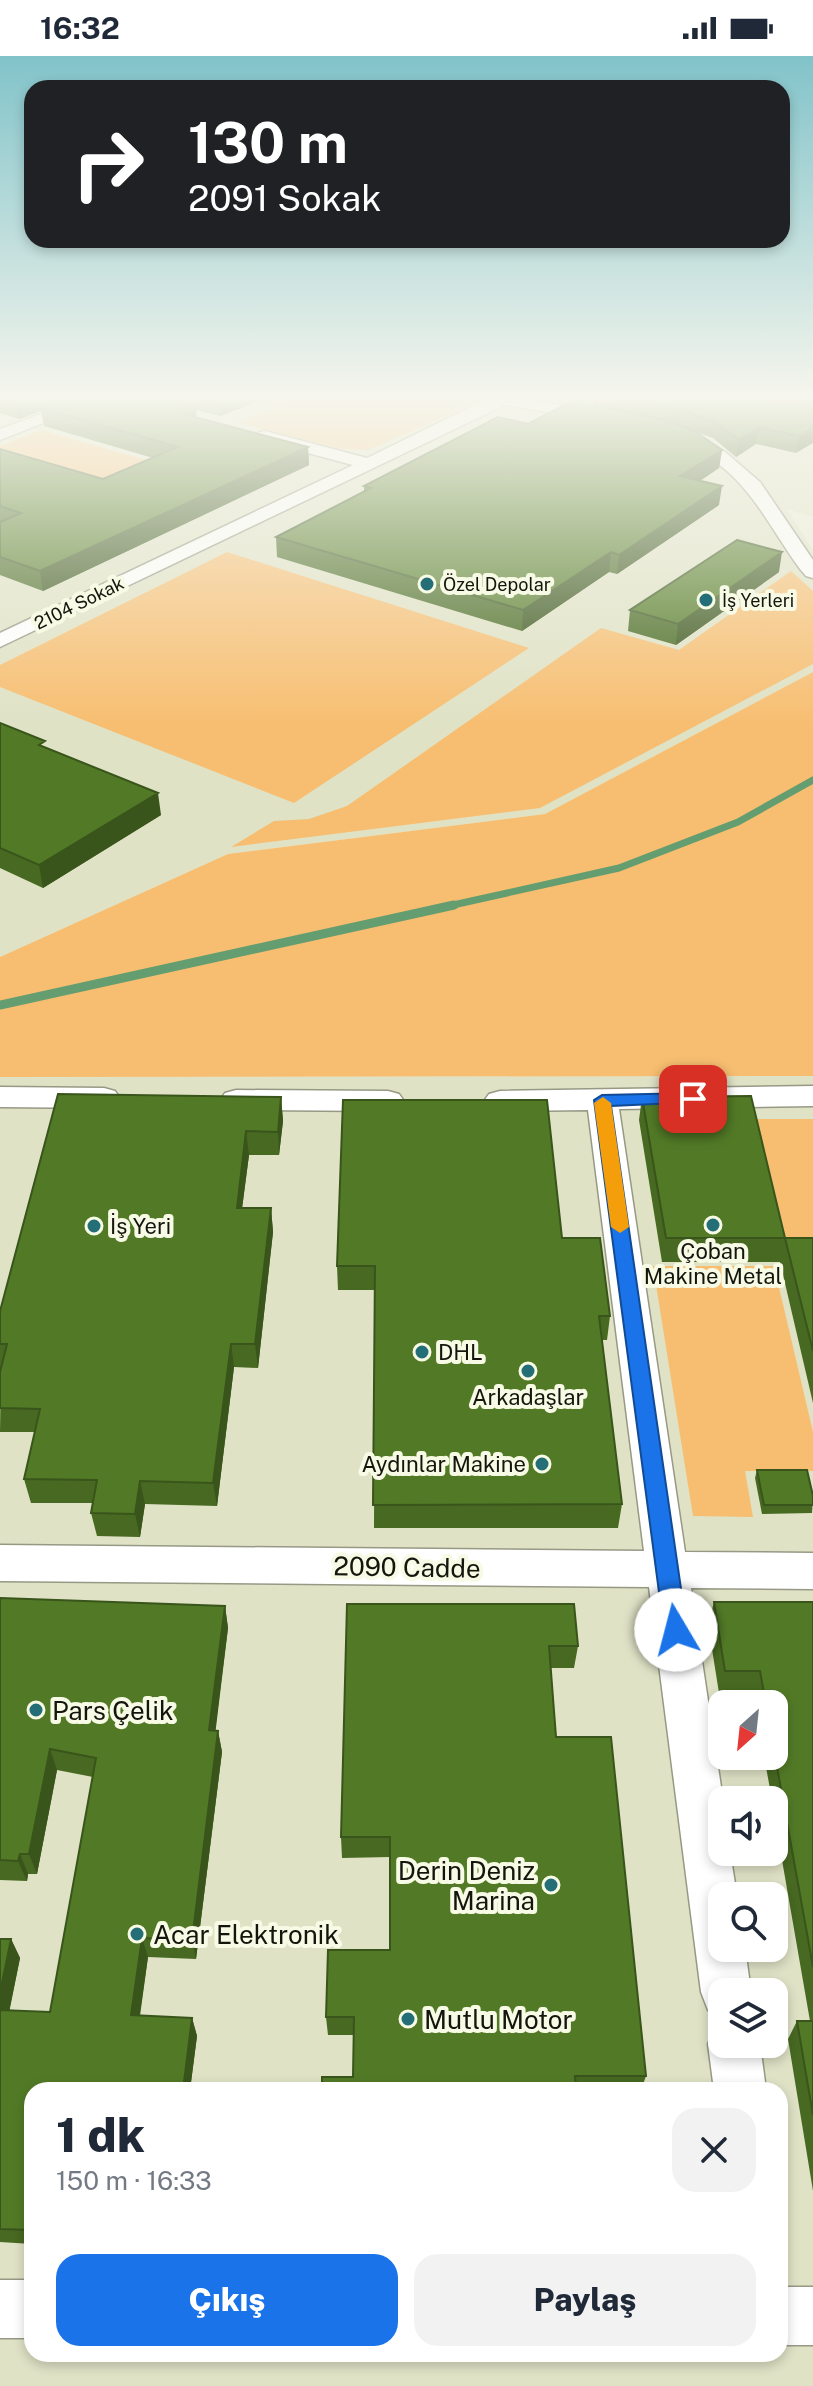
<!DOCTYPE html>
<html lang="tr">
<meta charset="utf-8">
<style>
:root{--surface:#fff;--page:#f2f2f3;--text:#1f2937;--muted:#747a83;--accent:#1a73e8}
body{margin:0;font-family:"Public Sans",sans-serif;background:var(--page);color:var(--text);height:100vh;display:flex;flex-direction:column;font-size:30px;white-space:nowrap}
*{box-sizing:border-box;margin:0}
p{font-size:26px;color:var(--muted)}
.icon{flex:none;width:44px;height:44px;fill:none;stroke:currentColor;stroke-width:2;stroke-linecap:round;stroke-linejoin:round}
.map{position:relative;flex:1;overflow:hidden}
.sheet{position:absolute;left:24px;top:2026px;width:764px;height:280px;display:flex;flex-direction:column;background:var(--surface);border-radius:24px;box-shadow:0 4px 12px #0003}
.sheet>*{flex:none}
.top-card{position:absolute;left:24px;top:24px;width:766px;height:168px;border-radius:24px;box-shadow:0 4px 12px #0003;background:#202124;color:#fff;overflow:hidden}
.needle{width:52px;rotate:207deg}
.buttons{position:absolute;left:708px;top:1634px;display:grid;gap:16px}
.buttons a{display:grid;place-items:center;width:80px;height:80px;border-radius:16px;background:var(--surface);box-shadow:0 4px 12px #0003;font-size:40px}
.pin{position:absolute;display:grid;place-items:center;width:68px;height:68px;color:#fff;margin:-34px;border-radius:16px;box-shadow:0 4px 12px #0006}
.me{position:absolute;width:88px;margin:-44px;rotate:352deg;stroke-linejoin:round;filter:drop-shadow(0 0 6px #0008)}
.turn{display:flex;align-items:center;gap:28px;height:168px;padding:0 32px;font-size:36px}
.turn .icon{width:104px;height:104px;stroke-width:2.5}
.turn b{display:block;font-size:56px;line-height:68px}
.round{display:grid;place-items:center;flex:none;width:84px;height:84px;border-radius:24px;background:var(--page)}
.head{display:flex;align-items:center;justify-content:space-between;height:136px;padding:0 32px}
h1{font-size:48px;font-weight:800;line-height:60px}
.button{display:flex;gap:16px;margin-top:auto;padding:16px 32px}
.button a{flex:1;height:92px;border-radius:24px;background:var(--accent);color:#fff;font-size:32px;font-weight:800;line-height:92px;text-align:center}
.button a+a{background:var(--page);color:var(--text)}
.status{display:flex;justify-content:space-between;align-items:center;height:56px;padding:0 40px;background:var(--surface);direction:ltr}
.status svg{height:22px;fill:currentColor}
.map>svg:first-child{display:block}
.built{fill:#dfe2c5;fill-rule:evenodd}
.green{fill:#f7be71}
.lines{fill:none;stroke-linecap:round;stroke-linejoin:round}
.stream-far1{stroke:#649e70;stroke-width:7}
.stream{stroke:#649e70;stroke-width:9}
.minor-casing{stroke:#979985;stroke-width:3}
.minor{fill:#fff;fill-rule:evenodd}
.wall{fill:#476921}
.shaded-wall{fill:#39551b}
.building{fill:#527a26;stroke:#39551b;stroke-width:2}
.route{fill:#1a73e8;stroke:#114b97;stroke-width:2}
.slow{fill:#f59e0b}
.poi-dot{fill:#246e77;stroke:#f7fae4;stroke-width:3}
.labels{text-anchor:middle;dominant-baseline:central;stroke-width:8;stroke-linejoin:round;paint-order:stroke}
.far-poi-label{font-size:18px;fill:#14150d;stroke:#f7fae4;text-anchor:start}
.far-street-label{font-size:18px;fill:#14150d;stroke:#f7fae4}
.poi-label{font-size:22px;fill:#14150d;stroke:#f7fae4;text-anchor:start}
.near-street-label{font-size:26px;fill:#14150d;stroke:#f7fae4}
.near-poi-label{font-size:26px;fill:#14150d;stroke:#f7fae4;text-anchor:start}
</style>
<div class="status"><b>16:32</b><svg viewBox="0 0 49 12"><path d="M0 12V9h3v3zM5 12V6h3v6zM10 12V3h3v9zM15 12V0h3v12zM26 1h20v11H26zM47 4h2v5h-2z"/></svg></div>
<div class="map">
<svg width="813" height="2330" viewBox="0 0 813 2330">
<rect width="100%" height="100%" fill="#eaecd7"/>
<path class="built" d="M 0,343 L 813,343 L 813,461 L 787,453 L 813,494 L 813,616 L 545,758 L 228,798 L 0,901 Z
M 813,1020 L 813,2330 L 0,2330 L 0,1021 ZM 722,1648 L 774,1648 L 774,1700 L 722,1700 ZM 722,1744 L 774,1744 L 774,1796 L 722,1796 ZM 722,1840 L 774,1840 L 774,1892 L 722,1892 ZM 722,1936 L 774,1936 L 774,1988 L 722,1988 ZM 32,2034 L 780,2034 L 780,2298 L 32,2298 Z"/>
<path class="green" d="M 295,343 L 459,343 L 451,358 L 368,394 L 342,393 L 238,367 Z
M 41,374 L 146,404 L 85,430 L 0,404 L 0,390 Z
M 227,496 L 529,592 L 294,747 L 0,631 L 0,609 Z
M 791,515 L 813,535 L 813,608 L 540,752 L 231,791 L 274,765 L 309,763 L 347,750 L 601,572 L 679,594 Z
M 813,616 L 813,1020 L 0,1021 L 0,901 L 228,798 L 545,758 Z
M 756,1063 L 813,1063 L 813,1202 L 789,1202 Z
M 653,1210 L 774,1210 L 813,1376 L 813,1415 L 745,1415 L 753,1461 L 693,1460 Z"/>
<g class="lines">
<path class="stream-far1" d="M 444,851 L 619,812 L 738,766 L 813,724"/>
<path class="stream" d="M 0,949 L 454,849"/>
<g class="minor-casing">
<path id="minor" d="M 82,343 L 104,343 L 0,384 L 0,373 Z
M 487,343 L 522,343 L 605,356 L 613,361 L 605,366 L 505,349 L 0,591 L 0,577 L 353,409 L 259,384 L 257,380 L 259,376 L 265,375 L 367,402 Z
M 680,374 L 725,396 L 760,426 L 813,504 L 813,522 L 806,520 L 800,513 C 759,456 745,412 674,383 L 672,379 L 674,375 Z
M 813,1030 L 813,1050 L 619,1053 L 685,1496 L 813,1497 L 813,1533 L 691,1532 L 723,1744 L 722,1796 L 730,1796 L 737,1840 L 722,1840 L 722,1892 L 745,1892 L 751,1936 L 722,1936 L 722,1960 L 708,1954 L 701,1936 L 649,1531 L 0,1525 L 0,1489 L 644,1495 L 588,1054 L 500,1055 L 489,1052 L 484,1045 L 489,1038 L 500,1035 Z
M 0,1031 L 104,1032 L 115,1035 L 120,1042 L 115,1049 L 104,1052 L 0,1051 Z
M 236,1034 L 388,1035 L 399,1038 L 404,1045 L 399,1052 L 388,1055 L 236,1054 L 225,1051 L 220,1044 L 225,1037 Z
M 722,1967 L 722,1988 L 760,1988 L 766,2034 L 714,2034 L 708,1988 L 716,1970 Z
M 0,2224 L 32,2224 L 32,2282 L 0,2282 Z
M 780,2231 L 813,2231 L 813,2289 L 780,2289 Z"/>
</g>
<use href="#minor" class="minor"/>
</g>
<path class="wall" d="M 0,343 L 263,343 L 220,360 L 196,354 L 196,361 L 308,391 L 309,409 L 43,535 L 0,519 L 0,393 L 103,423 L 153,402 L 44,370 L 41,355 L 19,363 L 0,357 Z
M 594,343 L 813,343 L 796,397 L 756,388 L 736,401 L 713,382 L 695,376 L 722,394 L 719,412 L 700,425 L 719,449 L 617,518 L 609,516 L 522,575 L 277,501 L 276,481 L 364,436 L 364,430 L 528,368 L 594,349 Z
M 779,516 L 676,589 L 628,575 L 630,554 Z
M 0,667 L 46,692 L 161,759 L 43,832 L 0,812 Z
M 281,1041 L 283,1065 L 279,1099 L 249,1099 L 242,1152 L 271,1152 L 273,1176 L 258,1312 L 234,1311 L 217,1450 L 145,1448 L 140,1481 L 97,1480 L 91,1457 L 93,1447 L 31,1447 L 24,1423 L 35,1376 L 0,1376 L 1,1312 L 0,1312 L 0,1255 Z
M 642,1041 L 785,1182 L 813,1182 L 813,1347 L 780,1206 L 662,1206 L 639,1064 Z
M 562,1182 L 610,1260 L 607,1284 L 601,1284 L 622,1448 L 618,1472 L 374,1472 L 375,1234 L 338,1234 L 337,1210 Z
M 757,1414 L 813,1440 L 812,1457 L 762,1458 L 755,1422 Z
M 0,1542 L 225,1550 L 228,1572 L 215,1675 L 218,1675 L 222,1696 L 196,1903 L 148,1901 L 140,1960 L 192,1962 L 197,1980 L 190,2034 L 32,2034 L 32,2188 L 0,2186 L 0,1883 L 11,1883 L 20,1902 L 9,1955 L 50,1956 L 93,1721 L 57,1714 L 37,1818 L 28,1818 L 27,1825 L 0,1824 Z
M 714,1546 L 813,1546 L 813,2135 L 788,1983 L 797,1965 L 810,1965 L 774,1758 L 774,1744 L 772,1744 L 764,1700 L 774,1700 L 774,1648 L 755,1648 L 753,1637 L 719,1637 L 708,1568 Z
M 347,1548 L 578,1590 L 574,1612 L 551,1612 L 556,1681 L 646,2020 L 641,2034 L 322,2034 L 353,2021 L 354,1979 L 328,1979 L 326,1961 L 390,1894 L 390,1801 L 342,1802 L 341,1781 Z"/>
<path class="shaded-wall" d="M 24,343 L 75,343 L 41,352 L 41,355 L 19,363 L 16,345 Z
M 219,343 L 263,343 L 220,360 Z
M 196,353 L 197,370 L 183,358 Z
M 759,371 L 756,388 L 736,401 L 739,384 Z
M 813,372 L 813,387 L 796,397 L 799,380 Z
M 308,391 L 309,409 L 43,535 L 40,515 Z
M 722,394 L 719,412 L 678,439 L 680,420 Z
M 722,430 L 719,449 L 617,518 L 619,499 Z
M 611,496 L 609,516 L 522,575 L 523,554 Z
M 782,496 L 779,516 L 676,589 L 678,568 Z
M 158,737 L 161,759 L 43,832 L 39,809 Z
M 281,1041 L 283,1065 L 279,1099 L 278,1076 Z
M 246,1075 L 249,1099 L 239,1176 L 237,1152 Z
M 271,1152 L 273,1176 L 258,1312 L 255,1288 Z
M 231,1288 L 234,1311 L 217,1450 L 213,1427 Z
M 140,1425 L 145,1448 L 140,1481 L 135,1458 Z
M 225,1550 L 228,1572 L 213,1696 L 209,1674 Z
M 218,1675 L 222,1696 L 196,1903 L 192,1884 Z
M 50,1693 L 57,1714 L 37,1818 L 29,1798 Z
M 20,1798 L 28,1818 L 27,1825 L 18,1805 Z
M 142,1882 L 148,1901 L 137,1977 L 131,1959 Z
M 11,1883 L 20,1902 L 6,1972 L 0,1961 L 0,1937 Z
M 192,1962 L 197,1980 L 190,2034 L 183,2034 Z"/>
<path class="building" d="M 6,343 L 24,343 L 16,345 Z
M 67,343 L 157,343 L 196,353 L 183,358 L 308,391 L 40,515 L 0,501 L 0,466 L 21,457 L 0,450 L 0,393 L 103,423 L 178,391 L 41,352 Z
M 631,343 L 813,343 L 813,354 L 811,355 L 813,355 L 813,372 L 799,380 L 759,371 L 739,384 L 715,366 L 682,354 Z
M 574,344 L 671,366 L 694,375 L 722,394 L 680,420 L 722,430 L 619,499 L 611,496 L 523,554 L 276,481 L 371,432 L 364,430 L 498,361 L 528,368 Z
M 737,484 L 782,496 L 678,568 L 630,554 Z
M 0,667 L 45,685 L 39,689 L 158,737 L 39,809 L 0,792 Z
M 58,1038 L 281,1041 L 278,1076 L 246,1075 L 237,1152 L 271,1152 L 255,1288 L 231,1288 L 213,1427 L 140,1425 L 135,1458 L 91,1457 L 97,1424 L 24,1423 L 40,1353 L 0,1352 L 0,1316 L 7,1288 L 0,1288 L 0,1255 Z
M 751,1040 L 785,1182 L 666,1182 L 642,1041 Z
M 343,1044 L 547,1044 L 562,1182 L 600,1182 L 610,1260 L 599,1260 L 622,1448 L 373,1449 L 375,1210 L 337,1210 Z
M 785,1182 L 813,1182 L 813,1295 Z
M 757,1414 L 807,1414 L 813,1440 L 813,1449 L 764,1449 Z
M 0,1542 L 225,1550 L 209,1674 L 218,1675 L 192,1884 L 142,1882 L 131,1959 L 192,1962 L 183,2034 L 32,2034 L 32,2174 L 0,2173 L 0,1954 L 50,1956 L 96,1702 L 50,1693 L 29,1798 L 20,1798 L 18,1805 L 0,1804 Z
M 714,1546 L 813,1546 L 813,1911 L 774,1694 L 774,1648 L 766,1648 L 760,1615 L 725,1615 Z
M 347,1548 L 574,1548 L 578,1590 L 549,1590 L 556,1681 L 611,1681 L 646,2020 L 575,2020 L 576,2034 L 322,2034 L 322,2021 L 353,2021 L 354,1961 L 326,1961 L 328,1894 L 390,1894 L 390,1781 L 341,1781 Z
M 0,1883 L 11,1883 L 0,1937 Z
M 797,1965 L 813,1965 L 813,2059 Z"/>
<linearGradient id="sky" x2="0" y2="1"><stop stop-color="#81c3c9"/><stop offset="0.51" stop-color="#f6f6ed"/><stop offset="1" stop-color="#f6f6ed" stop-opacity="0"/></linearGradient>
<rect width="813" height="669" fill="url(#sky)"/>
<path class="route" d="M 693,1037 L 699,1039 L 701,1043 L 699,1046 L 611,1050 L 687,1574 L 684,1581 L 676,1584 L 668,1581 L 664,1574 L 594,1044 L 602,1039 Z"/>
<path class="slow" d="M 603,1041 L 611,1047 L 629,1171 L 620,1177 L 611,1171 L 594,1047 Z"/>
<g class="poi-dot">
<circle cx="427" cy="528" r="8"/>
<circle cx="706" cy="544" r="8"/>
<circle cx="713" cy="1169" r="8"/>
<circle cx="94" cy="1170" r="8"/>
<circle cx="422" cy="1296" r="8"/>
<circle cx="528" cy="1315" r="8"/>
<circle cx="542" cy="1408" r="8"/>
<circle cx="36" cy="1654" r="8"/>
<circle cx="551" cy="1829" r="8"/>
<circle cx="137" cy="1878" r="8"/>
<circle cx="408" cy="1963" r="8"/>
</g>
<g class="labels">
<g class="far-poi-label">
<text x="443" y="528">Özel Depolar</text>
<text x="722" y="544">İş Yerleri</text>
</g>
<g class="far-street-label">
<text transform="translate(79 547) rotate(-26)">2104 Sokak</text>
</g>
<g class="poi-label">
<text x="110" y="1170">İş Yeri</text>
<text x="713" y="1195" text-anchor="middle">Çoban<tspan x="713" dy="25">Makine Metal</tspan></text>
<text x="438" y="1296">DHL</text>
<text x="528" y="1341" text-anchor="middle">Arkadaşlar</text>
<text x="526" y="1408" text-anchor="end">Aydınlar Makine</text>
</g>
<g class="near-street-label">
<text transform="translate(407 1511) rotate(1)">2090 Cadde</text>
</g>
<g class="near-poi-label">
<text x="52" y="1654">Pars Çelik</text>
<text x="535" y="1814" text-anchor="end">Derin Deniz<tspan x="535" dy="30">Marina</tspan></text>
<text x="153" y="1878">Acar Elektronik</text>
<text x="424" y="1963">Mutlu Motor</text>
</g>
</g>
</svg>
<div class="buttons">
<a><svg class="needle" viewBox="-14 -14 28 28"><path d="M0-13l5 13h-10z" fill="#e53935"/><path d="M0 13l5-13h-10z" fill="#747a83"/></svg></a>
<a><svg class="icon" aria-label="sound" viewBox="0 0 24 24"><path d="M4 9h4l5-4v14l-5-4H4zM17 9q2 3 0 6"/></svg></a>
<a><svg class="icon" aria-label="search" viewBox="0 0 24 24"><circle cx="10" cy="10" r="6"/><path d="M15 15l6 6"/></svg></a>
<a><svg class="icon" aria-label="layers" viewBox="0 0 24 24"><path d="M12 4l9 5-9 5-9-5zM3 14l9 5 9-5"/></svg></a>
</div>
<div class="pin" style="left:693px;top:1043px;background:#d93025"><svg class="icon" aria-label="arrive" viewBox="0 0 24 24"><path d="M6 21V4h12l-3 4 3 4H6"/></svg></div>
<svg class="me" style="left:676px;top:1574px" viewBox="-20 -20 40 40"><circle r="19" fill="#fff"/><path d="M0-13L10 11 0 6-10 11z" fill="#1a73e8"/></svg>
<div class="top-card">
<div class="turn"><svg class="icon" aria-label="right" viewBox="0 0 24 24"><path d="M7 20v-9h11M14 6l5 5-5 5"/></svg><div><b>130 m</b>2091 Sokak</div></div>
</div>
<section class="sheet">
<div class="head"><div><h1>1 dk</h1><p>150 m · 16:33</p></div><a class="round"><svg class="icon" aria-label="close" viewBox="0 0 24 24"><path d="M6 6l12 12M18 6L6 18"/></svg></a></div>
<div class="button"><a>Çıkış</a><a>Paylaş</a></div>
</section>
</div>
